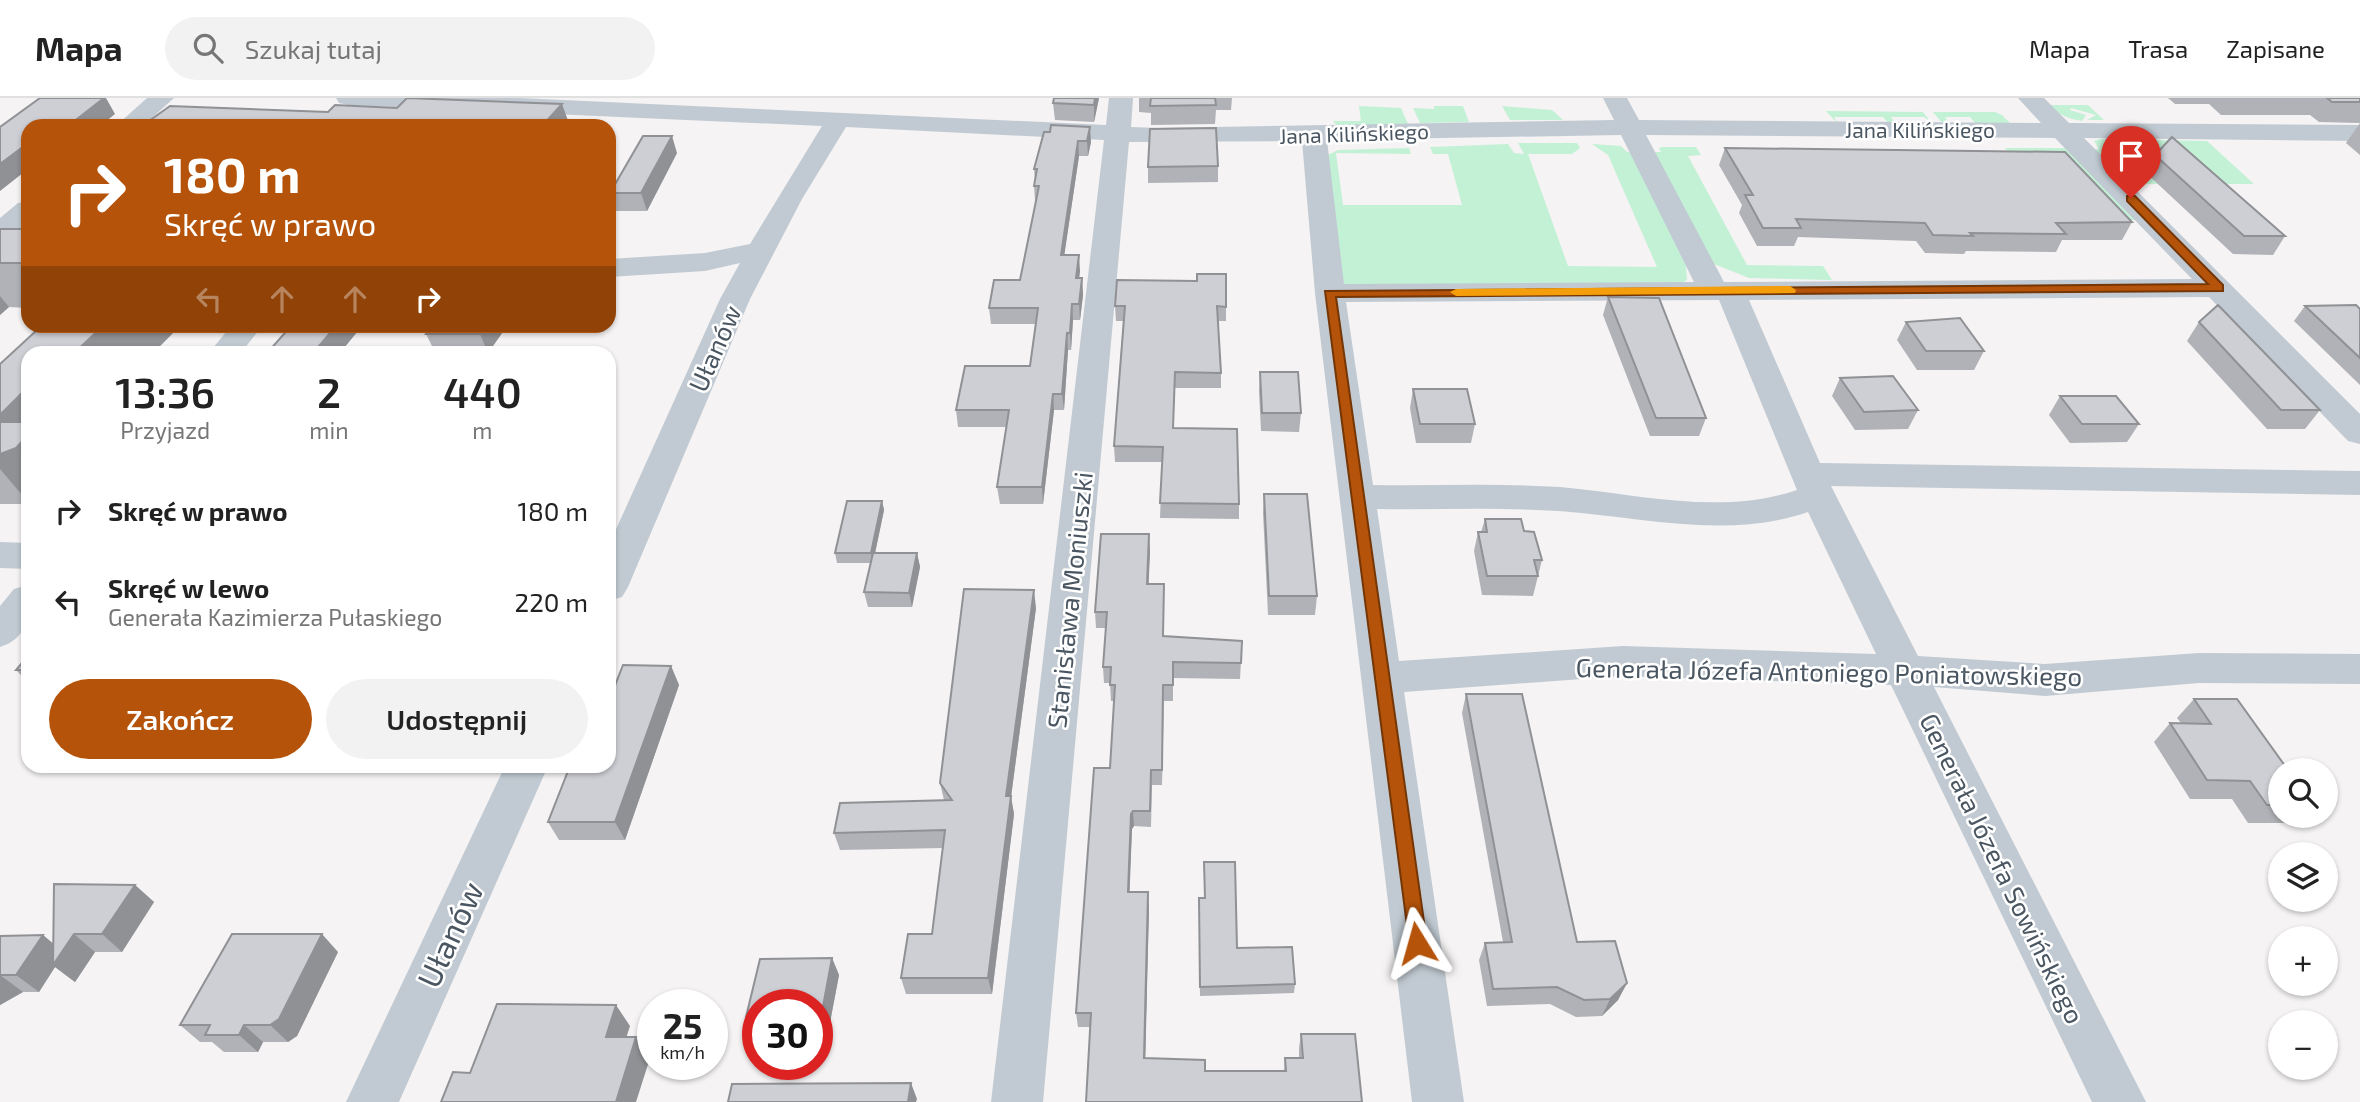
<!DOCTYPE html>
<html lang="pl">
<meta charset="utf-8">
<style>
:root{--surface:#fff;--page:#f2f2f2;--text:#222;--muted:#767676;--line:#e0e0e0;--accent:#b45309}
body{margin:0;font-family:"Exo 2",sans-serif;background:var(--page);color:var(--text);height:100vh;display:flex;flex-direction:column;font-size:26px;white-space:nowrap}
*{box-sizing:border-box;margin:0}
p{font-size:23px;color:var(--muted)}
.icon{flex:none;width:38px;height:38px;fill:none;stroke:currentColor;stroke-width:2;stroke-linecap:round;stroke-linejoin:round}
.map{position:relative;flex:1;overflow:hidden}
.details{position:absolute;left:21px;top:248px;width:595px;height:427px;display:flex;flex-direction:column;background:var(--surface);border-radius:21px;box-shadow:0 2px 5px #0004}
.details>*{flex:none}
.banner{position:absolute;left:21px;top:21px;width:595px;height:214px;border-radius:21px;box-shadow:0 2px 5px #0004;background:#b45309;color:#fff;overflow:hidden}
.tools{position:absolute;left:2268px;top:660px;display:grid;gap:14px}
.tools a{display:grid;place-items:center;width:70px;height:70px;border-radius:50%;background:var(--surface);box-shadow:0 2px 5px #0004;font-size:35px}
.speed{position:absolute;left:637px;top:891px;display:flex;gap:14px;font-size:35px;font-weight:700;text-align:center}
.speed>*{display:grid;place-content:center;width:91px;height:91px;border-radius:50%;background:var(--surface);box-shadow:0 2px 5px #0004;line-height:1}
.speed small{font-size:18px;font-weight:400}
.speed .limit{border:10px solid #d22;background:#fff;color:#111}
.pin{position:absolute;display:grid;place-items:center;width:60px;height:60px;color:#fff;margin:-72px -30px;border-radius:50% 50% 50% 0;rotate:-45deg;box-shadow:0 0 7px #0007}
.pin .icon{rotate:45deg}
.me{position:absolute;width:77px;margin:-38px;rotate:352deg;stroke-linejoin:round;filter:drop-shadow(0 0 5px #0008)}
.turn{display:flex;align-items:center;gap:24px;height:147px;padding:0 28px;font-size:32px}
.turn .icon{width:91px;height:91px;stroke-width:2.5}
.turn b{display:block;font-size:49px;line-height:60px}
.lanes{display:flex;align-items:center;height:66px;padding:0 28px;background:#0003;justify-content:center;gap:35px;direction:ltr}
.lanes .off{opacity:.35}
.eta{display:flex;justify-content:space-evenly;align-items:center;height:119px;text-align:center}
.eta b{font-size:42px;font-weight:600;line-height:49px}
.button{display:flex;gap:14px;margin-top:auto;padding:14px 28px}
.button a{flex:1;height:80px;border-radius:42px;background:var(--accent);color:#fff;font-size:28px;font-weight:600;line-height:80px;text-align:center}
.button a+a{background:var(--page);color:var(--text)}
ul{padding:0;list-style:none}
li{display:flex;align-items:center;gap:21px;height:91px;padding:0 28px}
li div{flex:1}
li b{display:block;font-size:26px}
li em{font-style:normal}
header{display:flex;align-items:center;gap:42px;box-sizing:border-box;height:98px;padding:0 35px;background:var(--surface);border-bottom:2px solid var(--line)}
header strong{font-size:33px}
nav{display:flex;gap:38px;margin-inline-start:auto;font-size:24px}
.search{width:490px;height:63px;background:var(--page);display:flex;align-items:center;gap:18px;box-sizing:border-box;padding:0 24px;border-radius:38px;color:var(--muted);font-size:26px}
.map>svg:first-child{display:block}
.green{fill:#c3f1d5}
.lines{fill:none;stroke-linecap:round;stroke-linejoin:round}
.street{fill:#c1cad2;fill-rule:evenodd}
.wall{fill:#b0b2b7}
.shaded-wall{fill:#909195}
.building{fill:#cdcfd5;stroke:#909195;stroke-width:2}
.route{fill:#b45309;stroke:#753606;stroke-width:2}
.slow{fill:#f59e0b}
.labels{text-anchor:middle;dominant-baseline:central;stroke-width:5;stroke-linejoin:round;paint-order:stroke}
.far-street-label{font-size:21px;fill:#4a5661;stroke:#fff}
.street-label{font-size:26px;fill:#4a5661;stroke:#fff}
.near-street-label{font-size:32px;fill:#4a5661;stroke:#fff}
</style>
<header>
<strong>Mapa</strong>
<div class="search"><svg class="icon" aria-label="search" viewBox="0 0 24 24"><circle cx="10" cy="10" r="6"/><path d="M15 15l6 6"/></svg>Szukaj tutaj</div>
<nav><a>Mapa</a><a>Trasa</a><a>Zapisane</a></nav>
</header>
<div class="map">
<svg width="2360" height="1004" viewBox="0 0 2360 1004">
<rect width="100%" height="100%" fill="#f5f3f3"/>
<path class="green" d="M 2049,7 L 2088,7 L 2104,22 L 2087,22 L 2096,17 L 2071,10 L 2070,12 L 2086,17 L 2082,23 C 2069,21 2057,16 2049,7 Z
M 1359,8 L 1401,10 L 1408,26 L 1338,29 L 1333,23 L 1361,23 Z
M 1434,8 L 1463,8 L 1469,24 L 1420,25 L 1413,10 L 1434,11 Z
M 1502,8 L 1552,12 L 1563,22 L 1510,22 Z
M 1826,13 L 1923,14 L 1931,24 L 1924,19 L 1891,19 L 1896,26 L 1889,26 L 1883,19 L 1834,19 L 1838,26 Z
M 1933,14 L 1995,14 L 2002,17 L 2011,26 L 1976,26 L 1970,19 L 1945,19 L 1950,26 L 1943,26 Z
M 2101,41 L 2207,43 L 2254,86 L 2126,86 L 2093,52 L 2099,51 L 2094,43 Z
M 1518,45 L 1577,45 L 1580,50 L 1572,56 L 1528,56 L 1568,168 L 1657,169 L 1608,57 L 1592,46 L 1621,48 L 1627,54 L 1633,54 L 1686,168 L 1687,182 L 1680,186 L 1341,186 L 1326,58 L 1338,52 L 1409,50 L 1411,56 L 1336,55 L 1343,107 L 1462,107 L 1448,56 L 1433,56 L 1430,49 L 1508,46 L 1514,55 L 1524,56 Z
M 1662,49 L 1696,49 L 1701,57 L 1688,58 L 1747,167 L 1823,168 L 1832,182 L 1749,180 L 1714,166 L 1654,54 L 1661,54 L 1659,50 Z
M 2005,50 L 2071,50 L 2139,122 L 2126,122 L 2013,60 Z"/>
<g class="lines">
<path class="street" d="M 147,0 L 174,0 L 143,28 L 116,28 Z
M 336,0 L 519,0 L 1106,27 L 1109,0 L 1133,0 L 1131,29 L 1157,30 L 1614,22 L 1603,0 L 1627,0 L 1639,22 L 2041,25 L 2018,0 L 2044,0 L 2069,25 L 2360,27 L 2360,43 L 2084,40 L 2360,316 L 2360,346 L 2348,343 L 2209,199 L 1749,202 L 1820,365 L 2360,373 L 2360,397 L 1831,388 L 1918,558 L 2045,566 L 2199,555 L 2360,556 L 2360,586 L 2199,585 L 2045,598 L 1934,589 L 2146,1004 L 2092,1004 L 1891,587 L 1623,578 L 1404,594 L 1464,1004 L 1412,1004 L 1315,195 L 1302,43 L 1129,44 L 1043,1004 L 991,1004 L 1104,42 L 846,29 L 802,101 L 750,201 L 628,489 L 622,499 L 609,503 L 609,447 L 720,201 L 740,165 L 705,173 L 609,179 L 609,161 L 705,155 L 750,146 L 822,28 L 348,7 L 339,5 ZM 1621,37 L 1694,184 L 1344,186 L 1327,42 ZM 1646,37 L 2055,40 L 2192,181 L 1724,184 ZM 1719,202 L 1797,392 C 1721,418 1638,396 1560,389 C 1498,385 1435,388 1373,387 L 1346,204 ZM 1377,411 C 1437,412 1499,409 1559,413 C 1643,419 1726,442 1808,414 L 1876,556 L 1623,548 L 1399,563 Z
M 28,103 L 28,125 L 10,140 L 0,142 L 0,120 L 18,105 Z
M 231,228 L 262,228 L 240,256 L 208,256 Z
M 0,444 L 28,445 L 28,471 L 0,470 Z
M 28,487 C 28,515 31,539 0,549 L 0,508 L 14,491 Z
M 505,668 L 548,668 L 399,1004 L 346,1004 Z"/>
</g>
<path class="wall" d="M 1099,0 L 1094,24 L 1055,22 L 1053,5 Z
M 1139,0 L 1232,0 L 1231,12 L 1216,12 L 1215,26 L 1151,27 L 1151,15 L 1139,14 Z
M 2168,0 L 2360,0 L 2360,57 L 2346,45 L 2360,25 L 2319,24 L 2310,17 L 2221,17 L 2209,6 L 2175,6 Z
M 1044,34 L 1091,44 L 1088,58 L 1079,58 L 1064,157 L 1080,173 L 1079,180 L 1082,180 L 1083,197 L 1080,222 L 1073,222 L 1071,252 L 1068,252 L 1064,312 L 1054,312 L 1043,406 L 1000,406 L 997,389 L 1006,329 L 958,329 L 956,312 L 1030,268 L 1036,226 L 991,226 L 989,210 L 1020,182 L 1036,103 L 1035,103 L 1034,88 L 1035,82 L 1034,71 Z
M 1725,50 L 2132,124 L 2122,142 L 2062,142 L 2056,154 L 1966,153 L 1964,156 L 1925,155 L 1916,143 L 1798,139 L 1794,148 L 1757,148 L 1739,115 L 1742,107 L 1719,67 Z
M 677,55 L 647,113 L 616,113 L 610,95 Z
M 2155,57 L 2285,138 L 2273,157 L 2233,156 L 2145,74 Z
M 1218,68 L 1218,84 L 1148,85 L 1148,69 Z
M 0,131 L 28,131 L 28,210 L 9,209 L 0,217 Z
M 1608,199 L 1706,320 L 1699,338 L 1650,338 L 1603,217 Z
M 1115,208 L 1226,209 L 1226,223 L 1218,223 L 1221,275 L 1221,290 L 1175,290 L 1173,330 L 1239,406 L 1239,421 L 1160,420 L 1162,364 L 1115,364 L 1114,348 L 1123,223 L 1116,223 Z
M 2305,208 L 2360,211 L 2360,287 L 2294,223 Z
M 1906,224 L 1984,253 L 1974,272 L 1917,272 L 1897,242 Z
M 2199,224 L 2320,312 L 2305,331 L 2267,331 L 2187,243 Z
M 180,228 L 152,256 L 28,256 L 28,406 L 0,406 L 0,266 L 41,232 Z
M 291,228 L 362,228 L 339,256 L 269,256 L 268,254 Z
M 507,228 L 488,255 L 435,254 L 426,236 Z
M 1260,274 L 1301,315 L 1299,334 L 1261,333 L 1259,293 Z
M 1840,280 L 1918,312 L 1908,331 L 1855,332 L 1832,298 Z
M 1413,291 L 1475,326 L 1471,345 L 1416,345 L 1410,310 Z
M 2060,298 L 2139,326 L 2127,344 L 2070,345 L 2049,317 Z
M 1264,396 L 1317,498 L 1315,517 L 1268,517 L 1263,415 Z
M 882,403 L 884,412 L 875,455 L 917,455 L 920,469 L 912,509 L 868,509 L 864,494 L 871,465 L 837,465 L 835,455 Z
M 1485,421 L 1524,433 L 1542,462 L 1533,498 L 1482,497 L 1474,453 L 1478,434 L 1481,434 Z
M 1150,453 L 1148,486 L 1164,502 L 1163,538 L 1242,543 L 1240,581 L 1173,580 L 1173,603 L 1164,603 L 1162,687 L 1152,687 L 1151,729 L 1134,728 L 1132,731 L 1129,794 L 1149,809 L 1145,960 L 1205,973 L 1284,973 L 1285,960 L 1299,960 L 1299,950 L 1301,936 L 1362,1004 L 1086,1004 L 1091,929 L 1078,929 L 1076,915 L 1110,670 L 1114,603 L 1111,603 L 1110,585 L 1104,585 L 1103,569 L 1106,530 L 1096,530 L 1095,514 Z
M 1036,510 L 1011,699 L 1014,716 L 992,896 L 906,896 L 901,880 L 932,836 L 943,750 L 840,752 L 834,735 L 944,702 L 940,685 Z
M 28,558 L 28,584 L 16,572 Z
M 671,568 L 679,587 L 625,742 L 559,742 L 548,724 L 609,668 Z
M 1466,596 L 1577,844 L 1627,885 L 1618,902 L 1602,918 L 1576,919 L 1550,906 L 1487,908 L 1479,862 L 1485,845 L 1503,844 L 1462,615 Z
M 2194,601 L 2280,672 L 2280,718 L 2301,718 L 2293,725 L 2248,725 L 2232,701 L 2190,701 L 2154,644 L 2170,625 L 2181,625 L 2177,620 Z
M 364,668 L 424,668 L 422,673 L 367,673 Z
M 135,787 L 154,804 L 122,854 L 95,854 L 75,884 L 55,869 L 39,894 L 23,894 L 0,907 L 0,838 L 43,837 L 53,846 Z
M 1199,800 L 1237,850 L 1295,886 L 1294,895 L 1200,898 Z
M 338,854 L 297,938 L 288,944 L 263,944 L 258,954 L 224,954 L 212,944 L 200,944 L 180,927 Z
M 832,860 L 839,877 L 828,935 L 817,935 L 817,906 Z
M 746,919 L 758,919 L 758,935 L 755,935 Z"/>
<path class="shaded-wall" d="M 104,0 L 106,0 L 115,16 L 100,28 L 68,28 Z
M 1095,0 L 1099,0 L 1094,24 L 1094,7 Z
M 562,6 L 570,28 L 542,28 Z
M 1090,29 L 1091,44 L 1088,58 L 1087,43 Z
M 672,38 L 677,55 L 647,113 L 641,95 Z
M 1078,43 L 1079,58 L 1062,173 L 1061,157 Z
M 28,45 L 28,71 L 0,93 L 0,66 Z
M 1079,157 L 1080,173 L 1077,196 L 1076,180 Z
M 1082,180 L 1083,197 L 1080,222 L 1079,206 Z
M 0,198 L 9,209 L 0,217 Z
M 1072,206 L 1073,222 L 1071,252 L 1070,235 Z
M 103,228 L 180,228 L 152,256 L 73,256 Z
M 336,228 L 362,228 L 339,256 L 315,256 L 314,254 Z
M 486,228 L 507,228 L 488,255 L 480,236 Z
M 1067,235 L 1068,252 L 1064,312 L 1062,296 Z
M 28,289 L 28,404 L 0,371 L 0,317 Z
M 1053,296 L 1054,312 L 1043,406 L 1042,389 Z
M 882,403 L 884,412 L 873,465 L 871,455 Z
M 1149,436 L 1150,453 L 1148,502 L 1147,486 Z
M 917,455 L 920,469 L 912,509 L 909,495 Z
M 1034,492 L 1036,510 L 1011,699 L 1014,716 L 992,896 L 988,880 L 1006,698 Z
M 671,568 L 679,587 L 625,742 L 615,724 Z
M 1133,713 L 1134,728 L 1132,731 L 1129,809 L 1128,794 L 1131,716 Z
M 135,787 L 154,804 L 122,854 L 102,836 Z
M 1148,794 L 1149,809 L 1145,974 L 1144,960 Z
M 74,836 L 95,854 L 75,884 L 55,869 L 39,894 L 16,877 L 43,837 L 62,853 Z
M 322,836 L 338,854 L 297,938 L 288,944 L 270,927 Z
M 832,860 L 839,877 L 828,935 L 821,919 Z
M 0,877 L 23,894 L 0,907 Z
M 1627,885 L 1618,902 L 1602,918 L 1610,901 Z
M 616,907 L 630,928 L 620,959 L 606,939 Z
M 244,927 L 263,944 L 258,954 L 239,937 Z
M 636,939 L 650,960 L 636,1004 L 616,1004 Z
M 911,985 L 917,1001 L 916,1004 L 908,1004 Z"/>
<path class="building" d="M 40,0 L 104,0 L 68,28 L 28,28 L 28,45 L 0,66 L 0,29 Z
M 407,0 L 562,6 L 542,28 L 142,28 L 170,8 L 328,14 L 335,7 L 397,10 Z
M 1054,0 L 1095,0 L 1094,7 L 1053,5 Z
M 1151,0 L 1215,0 L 1216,7 L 1150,8 Z
M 2327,0 L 2360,0 L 2360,4 L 2332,4 Z
M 1051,27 L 1090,29 L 1087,43 L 1078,43 L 1061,157 L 1079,157 L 1076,180 L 1082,180 L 1079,206 L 1072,206 L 1070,235 L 1067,235 L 1062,296 L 1053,296 L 1042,389 L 997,389 L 1009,312 L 956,312 L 965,268 L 1030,268 L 1038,210 L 989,210 L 994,182 L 1020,182 L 1039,88 L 1034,88 L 1037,71 L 1034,71 L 1044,34 L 1050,34 Z
M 1216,30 L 1218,68 L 1148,69 L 1150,31 Z
M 643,38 L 672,38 L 641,95 L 610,95 Z
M 2172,39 L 2285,138 L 2244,138 L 2155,57 Z
M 1725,50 L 2065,54 L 2132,124 L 2056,125 L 2066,136 L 1970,135 L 1973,138 L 1933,137 L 1925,125 L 1796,121 L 1801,130 L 1763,130 L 1745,97 L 1753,97 Z
M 0,131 L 28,131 L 28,165 L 0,165 Z
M 1197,176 L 1226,176 L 1226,209 L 1217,208 L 1221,275 L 1175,274 L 1173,330 L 1237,331 L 1239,406 L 1160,405 L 1163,349 L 1114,348 L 1125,208 L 1115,208 L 1117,182 L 1197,183 Z
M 1608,199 L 1659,200 L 1706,320 L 1656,320 Z
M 2218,207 L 2320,312 L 2281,312 L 2199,224 Z
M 2356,207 L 2360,211 L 2360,260 L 2305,208 Z
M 1960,220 L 1984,253 L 1926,253 L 1906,224 Z
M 46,228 L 103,228 L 73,256 L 28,256 L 28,289 L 0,317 L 0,266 L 37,232 L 41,232 Z
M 291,228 L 336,228 L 314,254 L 268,254 Z
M 432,228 L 486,228 L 480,236 L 426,236 Z
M 1260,274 L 1298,274 L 1301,315 L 1262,315 Z
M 1893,278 L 1918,312 L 1864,314 L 1840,280 Z
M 1413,291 L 1467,291 L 1475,326 L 1420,326 Z
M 2060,298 L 2116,298 L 2139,326 L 2082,326 Z
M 0,324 L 28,324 L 28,337 L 16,350 L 0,356 Z
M 1264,396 L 1307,396 L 1317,498 L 1269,498 Z
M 847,403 L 882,403 L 871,455 L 835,455 Z
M 1485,421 L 1521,421 L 1524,433 L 1534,434 L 1542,462 L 1534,462 L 1538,478 L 1487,478 L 1478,434 L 1487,434 Z
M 1101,436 L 1149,436 L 1147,486 L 1164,486 L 1163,538 L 1242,543 L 1241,565 L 1173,564 L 1173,587 L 1163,587 L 1162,672 L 1151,672 L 1150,713 L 1133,713 L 1131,716 L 1128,794 L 1148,794 L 1144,960 L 1205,962 L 1205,973 L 1286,973 L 1285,960 L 1303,960 L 1301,936 L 1355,936 L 1362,1004 L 1086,1004 L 1091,915 L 1076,915 L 1094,670 L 1110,670 L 1115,587 L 1110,587 L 1111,569 L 1103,569 L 1107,514 L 1095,514 Z
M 873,455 L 917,455 L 909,495 L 864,494 Z
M 964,491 L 1034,492 L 1006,698 L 1011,698 L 988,880 L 901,880 L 908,836 L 932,836 L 945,732 L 834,735 L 840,705 L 952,702 L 940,685 Z
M 28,558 L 28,572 L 16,572 Z
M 623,567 L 671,568 L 615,724 L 548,724 L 570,668 L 609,668 L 609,603 Z
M 1466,596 L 1522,596 L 1577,844 L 1615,843 L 1627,885 L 1610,901 L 1584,902 L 1557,889 L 1493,891 L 1485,845 L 1512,844 Z
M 2194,601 L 2237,601 L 2288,672 L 2280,672 L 2280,707 L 2267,707 L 2250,683 L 2207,682 L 2170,625 L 2211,626 Z
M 1204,764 L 1235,764 L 1237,850 L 1292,849 L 1295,886 L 1200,889 L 1199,800 L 1205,800 Z
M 54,786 L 135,787 L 102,836 L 74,836 L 53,867 Z
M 232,836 L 322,836 L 279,921 L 270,927 L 244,927 L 239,937 L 205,937 L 210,927 L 180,927 Z
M 43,837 L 16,877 L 0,877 L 0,838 Z
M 832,860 L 821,919 L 817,919 L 817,906 L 758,906 L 758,919 L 746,919 L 760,861 Z
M 497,906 L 616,907 L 606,939 L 636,939 L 616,1004 L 441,1004 L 453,974 L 470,975 Z
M 911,985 L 908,1004 L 728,1004 L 732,986 Z"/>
<path class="route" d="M 2127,98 L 2135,98 L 2223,187 L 2223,193 L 1336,199 L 1427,845 L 1424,851 L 1417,854 L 1410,851 L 1325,193 L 2208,186 L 2127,103 Z"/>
<path class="slow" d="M 1790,188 L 1796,192 L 1795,195 L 1456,198 L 1450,194 L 1456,191 Z"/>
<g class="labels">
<g class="far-street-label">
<text x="1920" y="31">Jana Kilińskiego</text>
<text transform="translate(1354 35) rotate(-2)">Jana Kilińskiego</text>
</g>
<g class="street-label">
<text transform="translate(714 250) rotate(-66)">Ułanów</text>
<text transform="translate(1069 502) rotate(-84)">Stanisława Moniuszki</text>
<text transform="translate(1829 573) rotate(1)">Generała Józefa Antoniego Poniatowskiego</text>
<text transform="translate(2003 770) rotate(64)">Generała Józefa Sowińskiego</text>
</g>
<g class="near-street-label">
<text transform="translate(449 836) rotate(-65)">Ułanów</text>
</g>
</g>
</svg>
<div class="tools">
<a><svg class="icon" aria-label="search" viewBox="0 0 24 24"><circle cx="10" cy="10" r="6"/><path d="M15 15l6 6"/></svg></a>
<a><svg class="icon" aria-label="layers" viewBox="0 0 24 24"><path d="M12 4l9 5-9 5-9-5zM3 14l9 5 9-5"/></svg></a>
<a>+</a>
<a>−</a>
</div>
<div class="speed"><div>25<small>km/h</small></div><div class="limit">30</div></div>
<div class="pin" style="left:2131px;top:100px;background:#d93025"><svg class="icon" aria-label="arrive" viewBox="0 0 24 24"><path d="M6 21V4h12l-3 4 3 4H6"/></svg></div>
<svg class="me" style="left:1417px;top:845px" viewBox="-20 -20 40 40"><path d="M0-17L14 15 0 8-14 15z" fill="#b45309" stroke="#fff" stroke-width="4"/></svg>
<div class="banner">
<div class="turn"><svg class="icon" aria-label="right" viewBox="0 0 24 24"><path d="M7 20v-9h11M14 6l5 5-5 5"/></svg><div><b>180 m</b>Skręć w prawo</div></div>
<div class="lanes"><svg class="icon off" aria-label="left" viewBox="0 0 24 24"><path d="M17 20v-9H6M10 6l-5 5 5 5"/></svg><svg class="icon off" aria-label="ahead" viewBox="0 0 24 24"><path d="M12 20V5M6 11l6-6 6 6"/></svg><svg class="icon off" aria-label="ahead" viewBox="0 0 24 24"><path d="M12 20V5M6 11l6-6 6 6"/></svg><svg class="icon" aria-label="right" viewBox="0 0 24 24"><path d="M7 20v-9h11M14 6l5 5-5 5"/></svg></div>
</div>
<section class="details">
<div class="eta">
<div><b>13:36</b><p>Przyjazd</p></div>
<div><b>2</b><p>min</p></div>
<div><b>440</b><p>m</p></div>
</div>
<ul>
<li><svg class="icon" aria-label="right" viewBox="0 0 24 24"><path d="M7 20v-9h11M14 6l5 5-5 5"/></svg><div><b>Skręć w prawo</b></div><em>180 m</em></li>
<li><svg class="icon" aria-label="left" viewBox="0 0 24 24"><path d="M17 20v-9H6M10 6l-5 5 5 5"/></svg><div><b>Skręć w lewo</b><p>Generała Kazimierza Pułaskiego</p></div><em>220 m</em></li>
</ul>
<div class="button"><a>Zakończ</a><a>Udostępnij</a></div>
</section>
</div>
